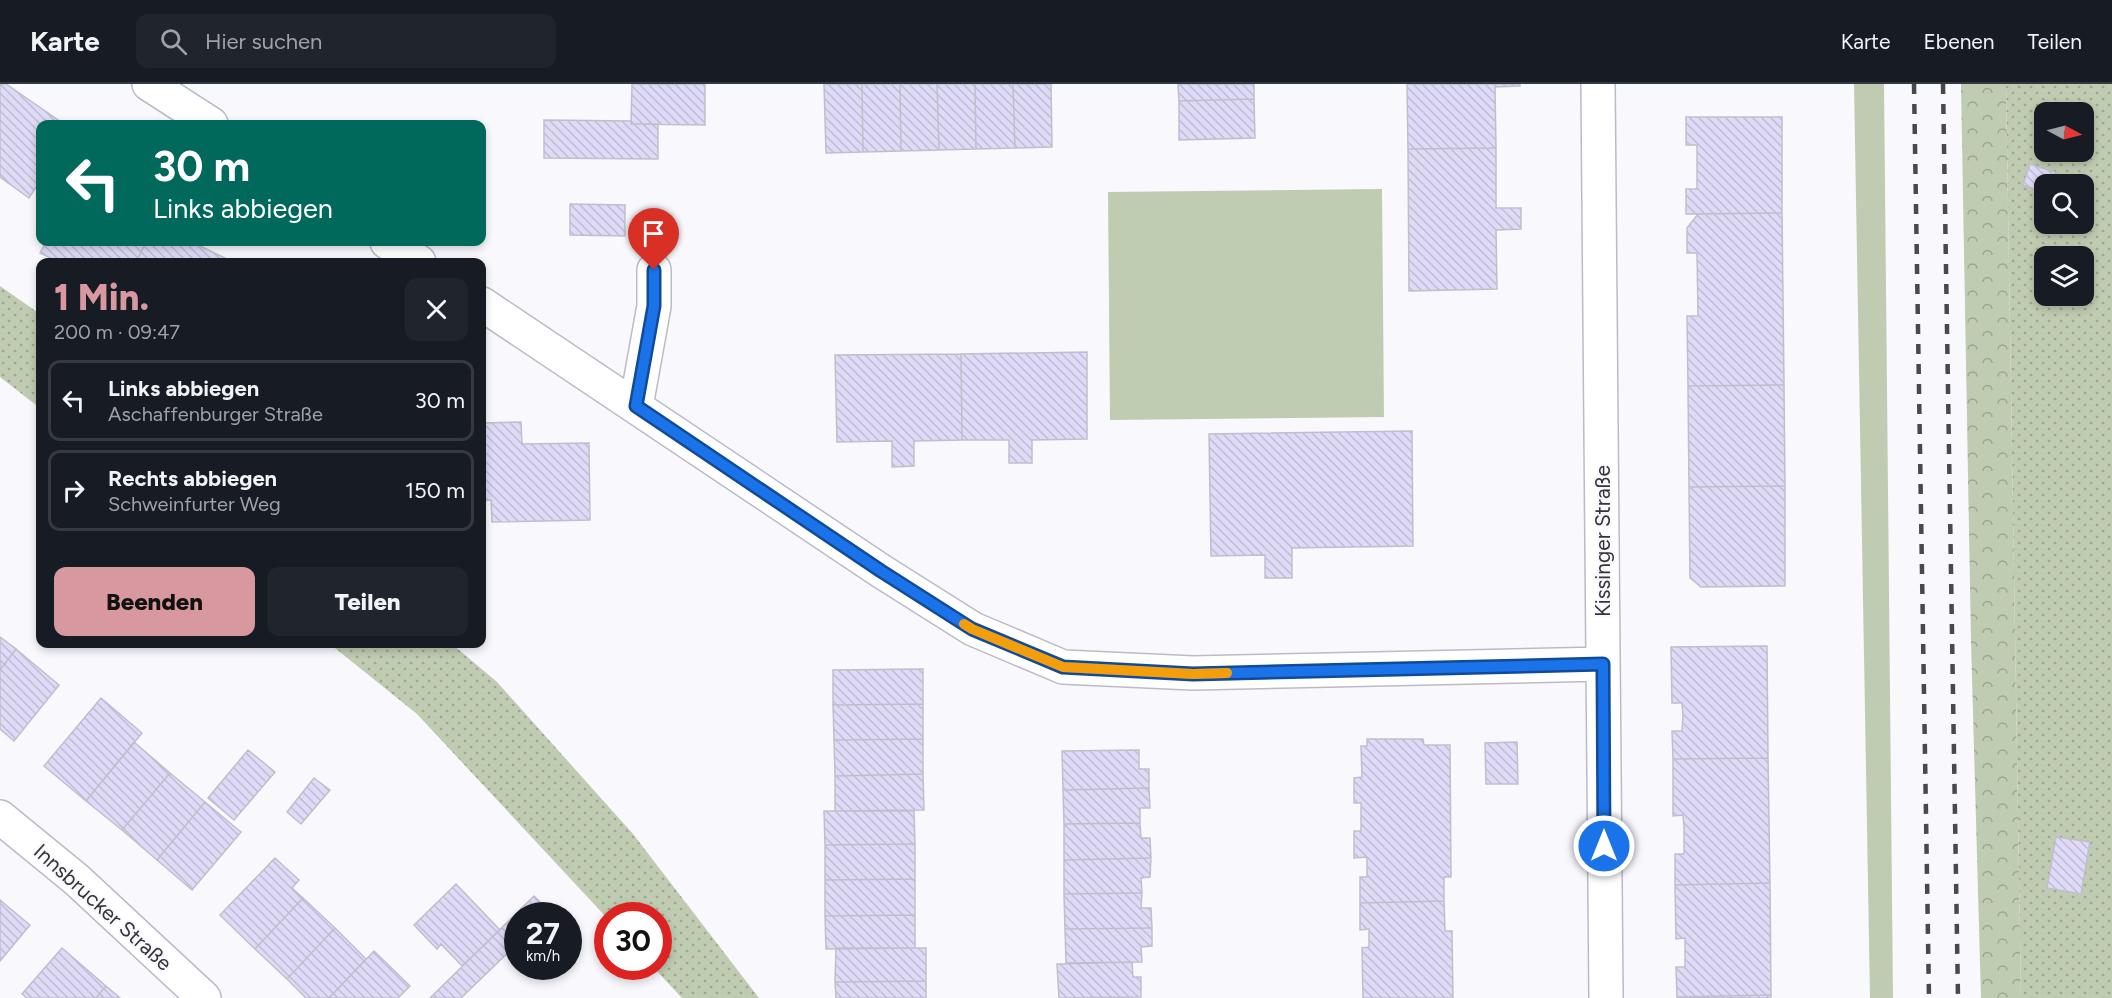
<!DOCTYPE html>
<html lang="de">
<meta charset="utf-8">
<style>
:root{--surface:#171b24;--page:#20242c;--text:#f1f3f6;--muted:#9ea1a6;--line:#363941;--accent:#d8989f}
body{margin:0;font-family:Figtree,sans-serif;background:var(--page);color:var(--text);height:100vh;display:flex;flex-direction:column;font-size:22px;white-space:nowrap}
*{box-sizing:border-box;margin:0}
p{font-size:20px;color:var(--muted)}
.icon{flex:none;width:33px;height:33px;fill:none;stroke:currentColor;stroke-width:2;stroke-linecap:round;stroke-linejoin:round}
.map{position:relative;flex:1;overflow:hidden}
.drawer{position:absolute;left:36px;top:174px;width:450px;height:390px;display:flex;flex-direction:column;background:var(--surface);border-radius:12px;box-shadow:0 3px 9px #0003}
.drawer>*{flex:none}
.top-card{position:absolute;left:36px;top:36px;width:450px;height:126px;border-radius:12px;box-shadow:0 3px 9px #0003;background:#00695c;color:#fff;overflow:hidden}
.needle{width:39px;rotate:97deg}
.controls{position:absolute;left:2034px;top:18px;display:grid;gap:12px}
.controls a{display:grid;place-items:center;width:60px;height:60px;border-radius:12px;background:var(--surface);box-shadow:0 3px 9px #0003;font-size:30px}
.speed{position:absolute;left:504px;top:818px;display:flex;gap:12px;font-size:30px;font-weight:700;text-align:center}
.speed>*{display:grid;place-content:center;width:78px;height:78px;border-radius:50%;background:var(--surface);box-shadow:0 3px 9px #0003;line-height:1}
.speed small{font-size:15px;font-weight:400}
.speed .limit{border:9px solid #d22;background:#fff;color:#111}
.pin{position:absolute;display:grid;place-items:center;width:51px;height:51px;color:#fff;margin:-62px -26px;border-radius:50% 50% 50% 0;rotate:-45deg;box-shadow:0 0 6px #0007}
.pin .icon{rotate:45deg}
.me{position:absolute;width:66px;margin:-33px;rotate:0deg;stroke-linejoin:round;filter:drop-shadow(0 0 4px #0008)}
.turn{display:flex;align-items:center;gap:21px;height:126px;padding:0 18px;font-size:27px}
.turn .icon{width:78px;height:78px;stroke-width:2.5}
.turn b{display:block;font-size:42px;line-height:51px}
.round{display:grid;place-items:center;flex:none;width:63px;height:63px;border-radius:12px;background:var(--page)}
.headline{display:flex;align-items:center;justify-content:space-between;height:102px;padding:0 18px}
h1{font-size:36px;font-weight:800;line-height:45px;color:var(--accent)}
.cta{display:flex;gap:12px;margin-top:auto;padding:12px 18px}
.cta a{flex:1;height:69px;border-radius:12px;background:var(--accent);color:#111;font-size:24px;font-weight:800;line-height:69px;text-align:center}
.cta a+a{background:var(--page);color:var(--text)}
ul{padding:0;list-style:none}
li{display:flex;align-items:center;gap:18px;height:81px;margin:0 12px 9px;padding:0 6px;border:3px solid var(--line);border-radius:12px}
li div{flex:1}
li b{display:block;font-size:22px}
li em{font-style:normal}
header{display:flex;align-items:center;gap:36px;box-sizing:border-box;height:84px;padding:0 30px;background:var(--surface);border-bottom:2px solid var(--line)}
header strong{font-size:28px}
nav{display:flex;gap:33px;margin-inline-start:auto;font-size:21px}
.search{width:420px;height:54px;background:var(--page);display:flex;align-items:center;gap:15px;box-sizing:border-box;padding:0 21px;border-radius:12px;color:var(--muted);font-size:22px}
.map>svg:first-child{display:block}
.grass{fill:#bfccb1}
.forest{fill:url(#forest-crowns)}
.park{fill:url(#park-dots);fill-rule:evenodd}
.building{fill:url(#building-back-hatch);stroke:#c1becc;stroke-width:1.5}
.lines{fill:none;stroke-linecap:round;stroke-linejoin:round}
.minor-casing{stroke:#bdbac8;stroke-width:36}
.minor{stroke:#fff;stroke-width:33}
.rail{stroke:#49484d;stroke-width:4.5;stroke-dasharray:10 10;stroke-linecap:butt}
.route-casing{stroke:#114b97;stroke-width:15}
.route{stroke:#1a73e8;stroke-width:10}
.slow{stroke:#f59e0b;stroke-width:10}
.labels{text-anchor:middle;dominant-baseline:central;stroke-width:4.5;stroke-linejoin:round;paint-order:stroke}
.street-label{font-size:21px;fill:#353439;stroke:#f9f8fd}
</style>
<header>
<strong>Karte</strong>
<div class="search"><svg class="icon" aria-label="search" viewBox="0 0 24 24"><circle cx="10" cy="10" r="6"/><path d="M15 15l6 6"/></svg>Hier suchen</div>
<nav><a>Karte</a><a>Ebenen</a><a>Teilen</a></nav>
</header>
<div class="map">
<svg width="2112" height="914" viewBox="0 0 2112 914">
<defs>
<pattern id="forest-crowns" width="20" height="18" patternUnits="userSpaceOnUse" patternTransform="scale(1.5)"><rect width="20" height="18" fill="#bfccb1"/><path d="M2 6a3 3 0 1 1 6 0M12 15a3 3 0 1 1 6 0" fill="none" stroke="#9ca691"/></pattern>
<pattern id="park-dots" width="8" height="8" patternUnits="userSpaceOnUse" patternTransform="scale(1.5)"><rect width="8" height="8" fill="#bfccb1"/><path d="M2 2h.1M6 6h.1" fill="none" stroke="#9ca691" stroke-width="1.8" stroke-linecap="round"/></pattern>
<pattern id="building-back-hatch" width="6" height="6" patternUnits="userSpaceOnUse" patternTransform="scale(1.5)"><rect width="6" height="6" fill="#dfdaf7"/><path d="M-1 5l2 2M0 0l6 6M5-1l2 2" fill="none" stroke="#c0bcd4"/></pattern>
</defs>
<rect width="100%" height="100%" fill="#f9f8fd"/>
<path class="grass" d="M 1854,0 L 1884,0 L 1893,914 L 1870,914 Z
M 1382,105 L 1384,333 L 1110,336 L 1108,108 Z"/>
<path class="forest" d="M 1961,0 L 2006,0 L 2021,914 L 1981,914 L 1971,558 Z"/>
<path class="park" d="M 2006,0 L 2112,0 L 2112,914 L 2021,914 ZM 2044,28 L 2084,28 L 2084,68 L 2044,68 ZM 2044,100 L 2084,100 L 2084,140 L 2044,140 ZM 2044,172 L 2084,172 L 2084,212 L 2044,212 Z
M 0,202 L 40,230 L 40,324 L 0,293 Z
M 330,560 L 452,560 L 497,598 L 633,750 L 759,914 L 682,914 L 652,882 L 658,882 L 658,831 L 608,831 L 607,834 L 417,630 Z"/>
<path class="building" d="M 0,0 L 6,0 L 64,40 L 40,40 L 40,97 L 29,114 L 0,93 Z
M 632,0 L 705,0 L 705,41 L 631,40 Z
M 824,0 L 862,0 L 863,68 L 826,69 Z
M 862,0 L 900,0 L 901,67 L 863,68 Z
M 900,0 L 937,0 L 939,66 L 901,67 Z
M 937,0 L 975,0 L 976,65 L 939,66 Z
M 975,0 L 1013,0 L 1015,64 L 976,65 Z
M 1013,0 L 1051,0 L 1052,63 L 1015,64 Z
M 1178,0 L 1254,0 L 1254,15 L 1179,17 Z
M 1407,0 L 1520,0 L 1520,2 L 1495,3 L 1496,64 L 1408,65 Z
M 1254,15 L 1255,54 L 1179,56 L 1179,17 Z
M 1686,33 L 1782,33 L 1782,129 L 1686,130 L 1686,105 L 1697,105 L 1697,61 L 1686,61 Z
M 544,36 L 631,37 L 631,40 L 658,40 L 658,75 L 544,74 Z
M 1496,64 L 1496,124 L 1521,124 L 1521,145 L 1496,146 L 1497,205 L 1409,207 L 1408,65 Z
M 2030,80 L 2055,88 L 2051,100 L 2044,100 L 2044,108 L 2023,101 Z
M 570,120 L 625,121 L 625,152 L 570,151 Z
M 1782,129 L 1784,301 L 1688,302 L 1687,232 L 1698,232 L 1697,169 L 1687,169 L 1687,144 L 1698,130 Z
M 46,158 L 146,158 L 136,178 L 59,178 L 40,169 Z
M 146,158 L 192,158 L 233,178 L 136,178 Z
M 1087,268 L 1087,355 L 1032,356 L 1032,379 L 1009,379 L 1009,356 L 962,356 L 961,270 Z
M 961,270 L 962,356 L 914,357 L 914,382 L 892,383 L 892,357 L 837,358 L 835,271 Z
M 1784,301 L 1785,402 L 1689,403 L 1688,302 Z
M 521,338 L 522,360 L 589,359 L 590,436 L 492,438 L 491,416 L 482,417 L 482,339 Z
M 1412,347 L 1413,462 L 1292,464 L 1292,494 L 1265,494 L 1265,471 L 1211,472 L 1209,350 Z
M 1785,402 L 1785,502 L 1701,503 L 1690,494 L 1689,403 Z
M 0,553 L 16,565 L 0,586 Z
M 1767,562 L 1768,674 L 1673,675 L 1672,647 L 1682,647 L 1683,631 L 1682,619 L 1672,619 L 1671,563 Z
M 16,565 L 59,601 L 14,657 L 0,645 L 0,586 Z
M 923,585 L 923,620 L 833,621 L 833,586 Z
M 101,614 L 142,649 L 86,717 L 44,682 Z
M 923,620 L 923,655 L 834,656 L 833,621 Z
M 923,655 L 923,690 L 835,692 L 834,656 Z
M 1367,655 L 1423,655 L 1424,661 L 1450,661 L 1451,793 L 1444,793 L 1444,817 L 1360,819 L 1360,793 L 1367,793 L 1367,773 L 1354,774 L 1354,747 L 1361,747 L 1361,719 L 1354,719 L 1354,694 L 1362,693 L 1361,662 L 1367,662 Z
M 134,658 L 170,689 L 122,746 L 86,717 Z
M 1517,658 L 1518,700 L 1486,700 L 1485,659 Z
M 248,666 L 275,688 L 234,736 L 208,714 Z
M 1139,666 L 1139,685 L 1149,685 L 1149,704 L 1063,706 L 1062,667 Z
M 1768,674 L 1770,799 L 1675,801 L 1675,770 L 1684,770 L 1684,743 L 1683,731 L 1673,732 L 1673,675 Z
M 170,689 L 205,718 L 157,776 L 122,746 Z
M 923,690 L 924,726 L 835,727 L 835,692 Z
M 314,694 L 330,706 L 301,740 L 287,728 Z
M 1149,704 L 1150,724 L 1140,724 L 1140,739 L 1064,740 L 1063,706 Z
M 205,718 L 241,748 L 192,806 L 157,776 Z
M 824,727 L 914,727 L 915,760 L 825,761 Z
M 1140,739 L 1141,754 L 1150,754 L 1151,774 L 1064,776 L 1064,740 Z
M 2056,753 L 2090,758 L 2081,810 L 2047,804 Z
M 915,760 L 915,795 L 825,796 L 825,761 Z
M 275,774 L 299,796 L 292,804 L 303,814 L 255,865 L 220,831 Z
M 1151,774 L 1150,793 L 1141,794 L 1142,809 L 1064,810 L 1064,776 Z
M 915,795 L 915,831 L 825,832 L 825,796 Z
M 1770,799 L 1771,911 L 1677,913 L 1676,883 L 1685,883 L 1685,854 L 1676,855 L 1675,801 Z
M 456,800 L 500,846 L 462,882 L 441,860 L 437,865 L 414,841 Z
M 1142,809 L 1141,824 L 1151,824 L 1152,844 L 1065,845 L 1064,810 Z
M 534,812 L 550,828 L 547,831 L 518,831 L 518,859 L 461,914 L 430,914 Z
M 303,814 L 335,844 L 287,895 L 255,865 Z
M 0,816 L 30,841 L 0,877 Z
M 1444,817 L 1445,847 L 1452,847 L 1453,914 L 1363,914 L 1362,864 L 1369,863 L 1369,845 L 1360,846 L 1360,819 Z
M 915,831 L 915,864 L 826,865 L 825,832 Z
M 335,844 L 366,875 L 329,914 L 306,914 L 287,895 Z
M 1152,844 L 1152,862 L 1141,863 L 1142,878 L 1066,879 L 1065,845 Z
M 62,864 L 106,902 L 96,914 L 27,914 L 22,910 Z
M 836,864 L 926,864 L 926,897 L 835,898 Z
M 374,867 L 410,902 L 398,914 L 329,914 Z
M 1132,878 L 1133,893 L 1141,893 L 1141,913 L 1059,914 L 1057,880 Z
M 926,897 L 926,914 L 836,914 L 835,898 Z
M 106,902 L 120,914 L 96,914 Z
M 1771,911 L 1771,914 L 1677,914 L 1677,913 Z"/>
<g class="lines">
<g class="minor-casing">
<path id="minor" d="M 149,0 L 211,40
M 1598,0 L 1606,914
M 387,158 L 419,178
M 482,220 L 881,487 L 973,545 L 1063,583 L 1193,589 L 1603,580
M 636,322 L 654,222 L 654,186
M 0,733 L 77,796 L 204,914"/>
</g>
<use href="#minor" class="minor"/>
<path class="rail" d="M 1914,0 L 1929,914
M 1943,0 L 1958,914"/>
</g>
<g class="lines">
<g class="route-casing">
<path id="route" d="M 654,186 L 654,222 L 636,322 L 881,487 L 972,545 L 1063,583 L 1193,590 L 1603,580 L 1604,762"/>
</g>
<use href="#route" class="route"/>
<path class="slow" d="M 964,540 L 972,545 L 1063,583 L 1193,590 L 1227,589"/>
</g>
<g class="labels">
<g class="street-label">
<text transform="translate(1602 457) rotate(-90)">Kissinger Straße</text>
<text transform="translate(103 823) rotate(42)">Innsbrucker Straße</text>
</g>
</g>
</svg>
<div class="controls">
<a><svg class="needle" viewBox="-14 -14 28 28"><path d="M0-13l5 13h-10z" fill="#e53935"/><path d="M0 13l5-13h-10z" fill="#9ea1a6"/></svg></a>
<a><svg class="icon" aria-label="search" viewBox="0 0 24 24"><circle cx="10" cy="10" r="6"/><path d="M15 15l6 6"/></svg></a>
<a><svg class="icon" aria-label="layers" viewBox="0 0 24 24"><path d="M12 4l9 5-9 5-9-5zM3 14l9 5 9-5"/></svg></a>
</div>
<div class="speed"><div>27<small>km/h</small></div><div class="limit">30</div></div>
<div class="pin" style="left:654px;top:186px;background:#d93025"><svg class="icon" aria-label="arrive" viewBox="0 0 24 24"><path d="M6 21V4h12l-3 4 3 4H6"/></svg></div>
<svg class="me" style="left:1604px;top:762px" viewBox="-20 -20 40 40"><circle r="17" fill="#1a73e8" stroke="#fff" stroke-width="3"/><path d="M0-11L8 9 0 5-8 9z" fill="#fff"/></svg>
<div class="top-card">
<div class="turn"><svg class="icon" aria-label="left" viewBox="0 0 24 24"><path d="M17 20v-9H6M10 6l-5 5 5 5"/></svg><div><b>30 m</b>Links abbiegen</div></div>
</div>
<section class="drawer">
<div class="headline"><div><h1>1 Min.</h1><p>200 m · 09:47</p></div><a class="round"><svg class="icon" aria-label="close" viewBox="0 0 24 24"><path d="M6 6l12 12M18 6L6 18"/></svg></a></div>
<ul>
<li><svg class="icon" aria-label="left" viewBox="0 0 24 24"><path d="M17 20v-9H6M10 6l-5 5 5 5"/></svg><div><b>Links abbiegen</b><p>Aschaffenburger Straße</p></div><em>30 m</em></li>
<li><svg class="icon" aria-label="right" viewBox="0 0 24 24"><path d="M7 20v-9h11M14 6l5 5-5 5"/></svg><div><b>Rechts abbiegen</b><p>Schweinfurter Weg</p></div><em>150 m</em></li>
</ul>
<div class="cta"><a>Beenden</a><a>Teilen</a></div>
</section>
</div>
